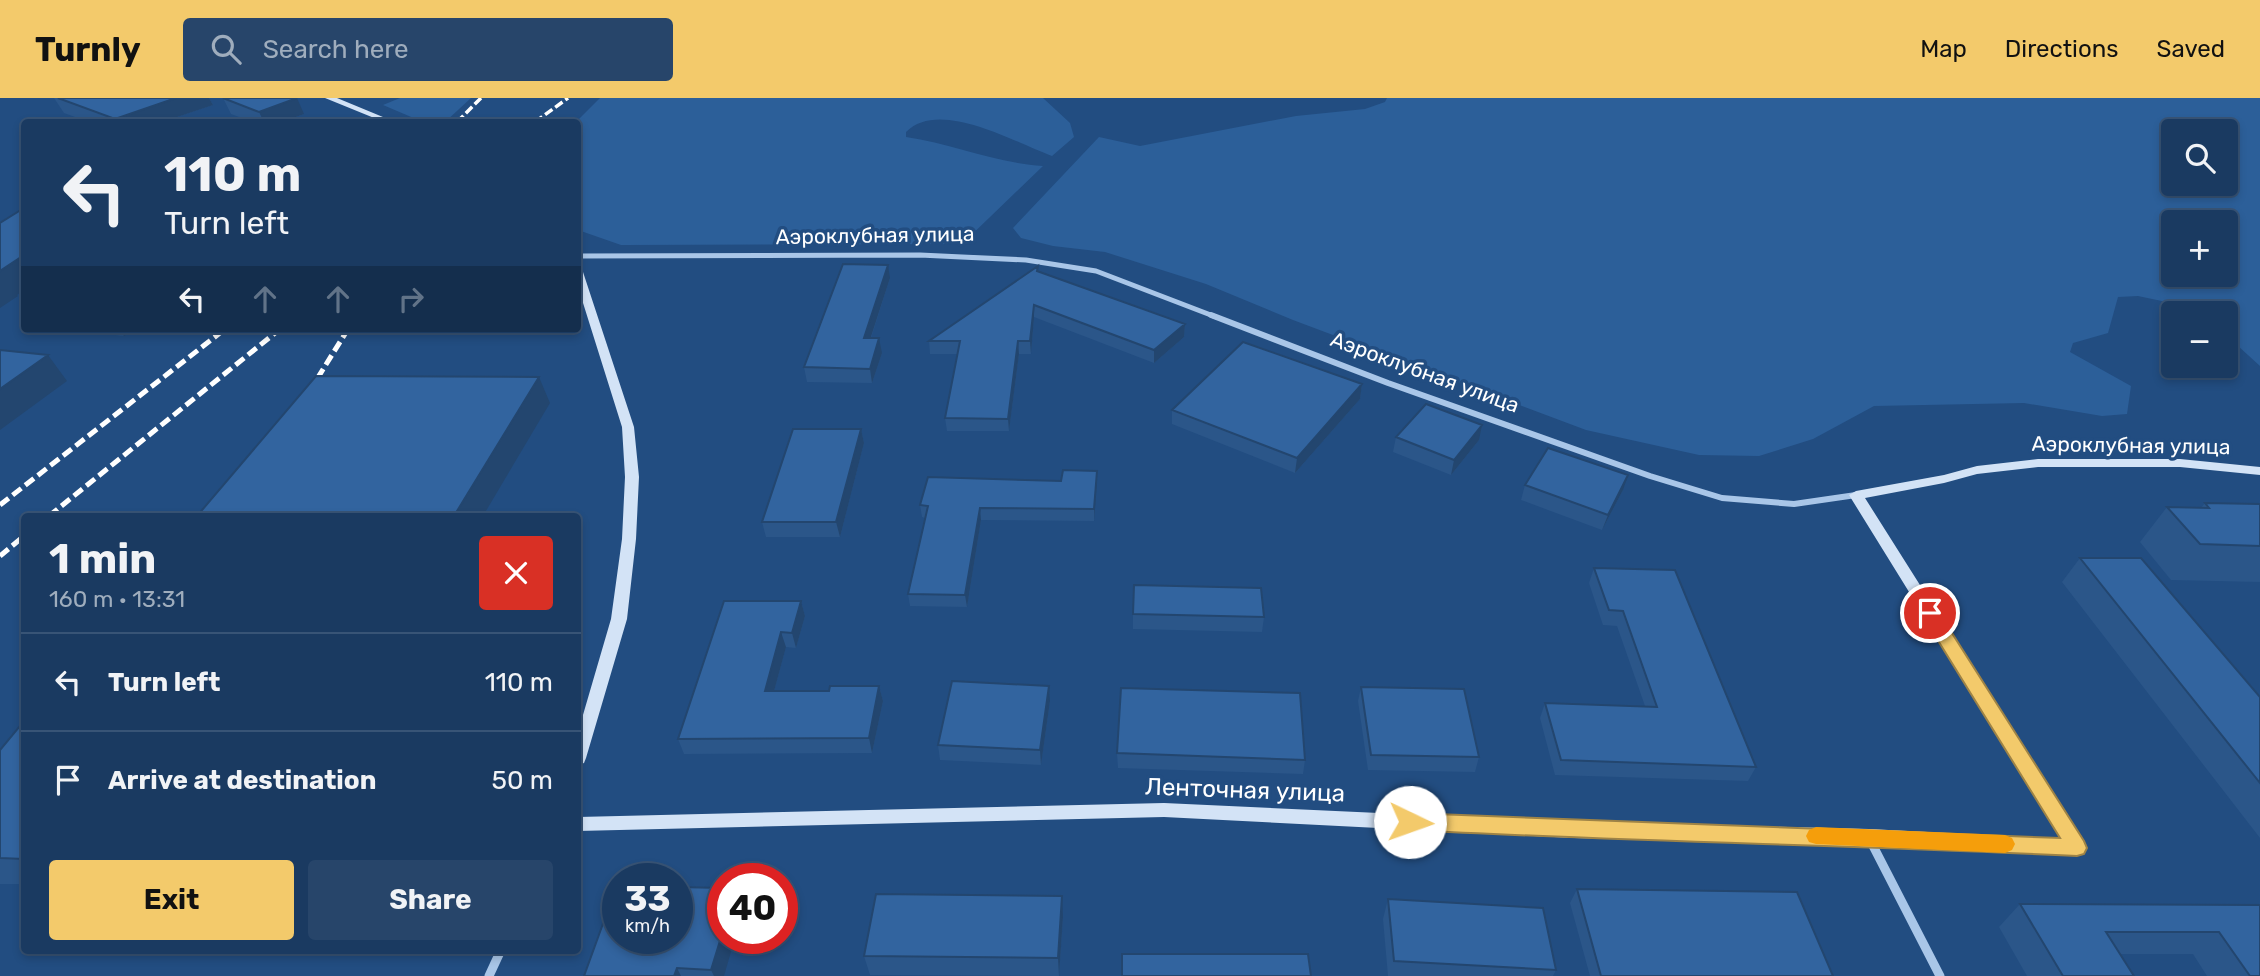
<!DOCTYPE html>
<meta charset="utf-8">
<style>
:root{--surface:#1a3a61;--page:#27456a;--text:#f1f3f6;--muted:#9fadbd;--line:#385476;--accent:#f3ca6b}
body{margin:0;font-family:Rubik,sans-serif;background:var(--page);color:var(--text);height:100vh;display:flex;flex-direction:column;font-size:26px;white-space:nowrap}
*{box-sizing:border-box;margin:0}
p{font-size:23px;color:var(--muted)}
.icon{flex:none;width:38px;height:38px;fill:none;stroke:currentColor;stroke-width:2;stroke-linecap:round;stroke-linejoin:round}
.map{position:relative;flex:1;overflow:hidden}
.drawer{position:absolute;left:21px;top:415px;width:560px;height:441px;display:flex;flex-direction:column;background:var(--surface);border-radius:7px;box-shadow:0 4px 10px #0003,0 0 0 2px var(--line)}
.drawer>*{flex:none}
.hud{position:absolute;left:21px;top:21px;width:560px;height:214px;border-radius:7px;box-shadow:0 4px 10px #0003,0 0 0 2px var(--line);background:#1a3a61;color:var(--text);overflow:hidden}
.tools{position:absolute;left:2161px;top:21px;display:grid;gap:14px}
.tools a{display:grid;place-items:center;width:77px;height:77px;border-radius:7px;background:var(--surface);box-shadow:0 4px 10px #0003,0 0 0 2px var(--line);font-size:35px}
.speed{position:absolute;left:602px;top:765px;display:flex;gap:14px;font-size:35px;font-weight:700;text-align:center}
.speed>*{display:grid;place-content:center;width:91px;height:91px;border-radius:50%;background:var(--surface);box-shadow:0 4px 10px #0003,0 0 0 2px var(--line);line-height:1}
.speed small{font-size:18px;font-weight:400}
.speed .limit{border:10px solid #d22;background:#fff;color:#111}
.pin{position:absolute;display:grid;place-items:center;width:60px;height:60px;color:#fff;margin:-30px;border:4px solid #fff;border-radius:50%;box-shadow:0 2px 7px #0007}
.me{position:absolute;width:77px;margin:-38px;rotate:93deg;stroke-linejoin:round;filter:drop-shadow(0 0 5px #0008)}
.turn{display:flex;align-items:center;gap:24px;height:147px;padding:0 28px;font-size:32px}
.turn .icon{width:91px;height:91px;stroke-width:2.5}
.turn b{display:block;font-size:49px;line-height:60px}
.lanes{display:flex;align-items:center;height:66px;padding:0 28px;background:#0003;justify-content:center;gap:35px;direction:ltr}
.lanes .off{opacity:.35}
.round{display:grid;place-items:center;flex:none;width:74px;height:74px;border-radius:7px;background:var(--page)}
.head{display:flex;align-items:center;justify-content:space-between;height:119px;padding:0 28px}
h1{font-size:42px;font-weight:700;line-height:52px}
.primary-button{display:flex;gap:14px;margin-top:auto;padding:14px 28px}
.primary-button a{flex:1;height:80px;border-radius:7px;background:var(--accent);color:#111;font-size:28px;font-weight:700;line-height:80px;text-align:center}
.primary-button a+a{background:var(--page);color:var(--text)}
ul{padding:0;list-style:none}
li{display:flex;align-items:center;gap:21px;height:98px;padding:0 28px;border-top:2px solid var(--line)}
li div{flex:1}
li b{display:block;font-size:26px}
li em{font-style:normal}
header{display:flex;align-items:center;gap:42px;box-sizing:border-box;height:98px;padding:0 35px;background:var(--accent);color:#111}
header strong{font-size:33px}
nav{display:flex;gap:38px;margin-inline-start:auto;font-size:24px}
.search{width:490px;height:63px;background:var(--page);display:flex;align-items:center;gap:18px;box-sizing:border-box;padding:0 24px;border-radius:7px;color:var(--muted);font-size:26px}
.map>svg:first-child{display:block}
.green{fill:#2c5f99;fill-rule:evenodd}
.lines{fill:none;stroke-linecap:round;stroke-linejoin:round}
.street-far2{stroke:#a9c6e8;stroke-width:5}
.street-far1{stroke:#a9c6e8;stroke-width:6}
.street{stroke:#a9c6e8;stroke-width:9}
.secondary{fill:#d3e3f6;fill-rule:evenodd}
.rail-far1{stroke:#fff;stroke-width:3.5;stroke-dasharray:9 3.5;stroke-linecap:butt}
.rail{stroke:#fff;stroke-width:5;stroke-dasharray:11 5;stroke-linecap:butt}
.wall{fill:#2b5689}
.shaded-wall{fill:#23466f}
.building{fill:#32649f;stroke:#23466f;stroke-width:2}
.route{fill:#f3ca6b;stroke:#9e8346;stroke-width:2}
.slow{fill:#f59e0b}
.labels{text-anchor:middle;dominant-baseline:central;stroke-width:7;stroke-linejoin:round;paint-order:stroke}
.street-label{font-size:21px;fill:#fff;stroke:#224d81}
.near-street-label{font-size:24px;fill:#fff;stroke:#224d81}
</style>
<header>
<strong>Turnly</strong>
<div class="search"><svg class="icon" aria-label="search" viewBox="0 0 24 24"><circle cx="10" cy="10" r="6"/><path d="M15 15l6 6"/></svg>Search here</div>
<nav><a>Map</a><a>Directions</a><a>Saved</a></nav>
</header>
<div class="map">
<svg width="2260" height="878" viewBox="0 0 2260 878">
<rect width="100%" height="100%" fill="#224d81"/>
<path class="green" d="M 400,0 L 471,0 L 445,24 L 423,24 L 383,7 Z
M 600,0 L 1043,0 L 1070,25 L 1074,39 L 1052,58 C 1014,44 939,0 906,34 L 906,39 C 953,46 995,65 1043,68 L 962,146 L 621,147 L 578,132 L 576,24 Z
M 1387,0 L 2260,0 L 2260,268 L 2226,237 L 2226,215 L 2192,215 L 2176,206 L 2138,198 L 2118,199 L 2108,235 L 2073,245 L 2070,254 L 2131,288 L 2127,316 L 2102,318 L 2024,305 L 1874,308 L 1813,341 L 1759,358 L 1699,357 L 1586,332 L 1293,222 L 1206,186 L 1105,154 L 1053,148 L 1021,140 L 1013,130 L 1099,39 L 1140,48 L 1296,18 L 1365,11 L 1385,4 ZM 2174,33 L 2226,33 L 2226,86 L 2174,86 ZM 2174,124 L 2226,124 L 2226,177 L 2174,177 Z"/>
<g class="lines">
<path class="street-far2" d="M 578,158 L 920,157 L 1026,162 L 1096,173 L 1216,219"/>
<path class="street-far1" d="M 1211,217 L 1388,285 L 1650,378 L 1722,400 L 1794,406 L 1856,397"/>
<path class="street" d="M 1869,740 L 1940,878
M 489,878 L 501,852"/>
<path class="secondary" d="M 325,0 L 337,0 L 395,24 L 384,24 Z
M 578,171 L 583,174 L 634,329 L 639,379 L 636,441 L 627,521 L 586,660 L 584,665 L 578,667 L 578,634 L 611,521 L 622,441 L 625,379 L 622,329 L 578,189 Z
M 2038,361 L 2180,361 L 2260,369 L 2260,377 L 2180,369 L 2038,369 L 1977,376 L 1944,385 L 1865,400 L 2083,745 L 2086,750 L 2083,755 L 2077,758 L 1869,747 L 1574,740 L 1164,719 L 578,733 L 578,719 L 1164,705 L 1574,724 L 1869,731 L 2062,741 L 1849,397 L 1856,393 L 1944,377 L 1977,368 Z"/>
<path class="rail-far1" d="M 457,24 L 481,0
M 535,24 L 568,0"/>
<path class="rail" d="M 309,294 L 348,231
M 0,407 L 225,231
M 49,418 L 280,231
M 0,458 L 24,438"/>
</g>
<path class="wall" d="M 54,0 L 209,0 L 213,7 L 162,24 L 89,24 L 64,15 Z
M 223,0 L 304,16 L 282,24 L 253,24 L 231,16 Z
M 1038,173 L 1185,226 L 1184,239 L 1154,265 L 1034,219 L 1031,256 L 1019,256 L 1009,333 L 947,333 L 945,320 L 957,256 L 930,256 L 929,243 Z
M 890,180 L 871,240 L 882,255 L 872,285 L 807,284 L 804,269 Z
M 62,231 L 134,231 L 124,238 Z
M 1362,286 L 1360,301 L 1295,375 L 1172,326 L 1172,312 Z
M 861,331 L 864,345 L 840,439 L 766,439 L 762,424 Z
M 1396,339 L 1479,342 L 1451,377 L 1393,354 Z
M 1061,383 L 1097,384 L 1094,423 L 981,422 L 967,509 L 910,508 L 908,496 L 925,420 L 922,419 L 920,407 Z
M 1525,387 L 1623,392 L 1602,432 L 1521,402 Z
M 2205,405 L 2260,406 L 2260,484 L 2171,482 L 2140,444 L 2167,409 L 2201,410 Z
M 2080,460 L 2260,599 L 2260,740 L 2062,484 Z
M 1594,470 L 1756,669 L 1748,683 L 1555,677 L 1540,620 L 1545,605 L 1645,608 L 1617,528 L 1603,527 L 1589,485 Z
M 801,503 L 805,518 L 796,550 L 786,549 L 774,593 L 829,593 L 879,588 L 883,603 L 872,655 L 684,656 L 678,641 Z
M 1133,516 L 1264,519 L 1262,534 L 1133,531 Z
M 1361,589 L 1479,659 L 1475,674 L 1368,672 L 1358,603 Z
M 1050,603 L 1041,667 L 940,662 L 938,647 Z
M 24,623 L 24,786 L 0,786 L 0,652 Z
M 1117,655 L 1305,662 L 1303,676 L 1118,670 Z
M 1577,791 L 1833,878 L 1590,878 L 1570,805 Z
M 1388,801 L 1556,872 L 1553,878 L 1388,878 L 1383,821 Z
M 2020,806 L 2260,807 L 2260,878 L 2207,878 L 2193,856 L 2120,856 L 2134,878 L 2027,878 L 1999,829 Z
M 1063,819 L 1059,878 L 870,877 L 864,858 Z
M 677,840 L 724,878 L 584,878 Z"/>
<path class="shaded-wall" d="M 176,0 L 209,0 L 213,7 L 162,24 L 117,24 L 115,21 Z
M 297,0 L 304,16 L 282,24 L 264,24 L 259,14 Z
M 24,157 L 24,192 L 17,197 L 18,198 L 0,210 L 0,173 Z
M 888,167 L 890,180 L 866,254 L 864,240 Z
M 1034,207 L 1034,219 L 1031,256 L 1030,243 Z
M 1185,226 L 1184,239 L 1154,265 L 1154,252 Z
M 119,231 L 134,231 L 124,238 Z
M 879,240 L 882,255 L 872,285 L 870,271 Z
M 1018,243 L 1019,256 L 1009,333 L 1008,321 Z
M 48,257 L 67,283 L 0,332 L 0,291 Z
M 539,279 L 550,305 L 483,418 L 454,418 Z
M 1362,286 L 1360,301 L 1295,375 L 1297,360 Z
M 1482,327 L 1479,342 L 1451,377 L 1454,362 Z
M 861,331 L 864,345 L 840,439 L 836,424 Z
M 1097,373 L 1097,384 L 1094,423 L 1094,411 Z
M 1628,377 L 1623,392 L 1602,432 L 1608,417 Z
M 980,410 L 981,422 L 967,509 L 965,497 Z
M 801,503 L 805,518 L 796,550 L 792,535 Z
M 781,534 L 786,549 L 770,608 L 765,593 Z
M 879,588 L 883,603 L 872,655 L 869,640 Z
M 1049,588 L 1050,603 L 1041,667 L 1040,652 Z
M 1062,798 L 1063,819 L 1059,878 L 1058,860 Z
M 723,833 L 723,840 L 735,840 L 724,878 L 714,878 L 711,872 Z
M 677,870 L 681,878 L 674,878 Z"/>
<path class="building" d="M 58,0 L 176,0 L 115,21 Z
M 223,0 L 297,0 L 259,14 Z
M 24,110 L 24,157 L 0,173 L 0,125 Z
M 843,166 L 888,167 L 864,240 L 879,240 L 870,271 L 804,269 Z
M 1038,168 L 1037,173 L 1185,226 L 1154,252 L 1034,207 L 1030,243 L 1018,243 L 1008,321 L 945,320 L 960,243 L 929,243 Z
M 1243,244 L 1362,286 L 1297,360 L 1172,312 Z
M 0,252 L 48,257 L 0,291 Z
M 316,278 L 539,279 L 454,418 L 197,418 Z
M 1426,306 L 1482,327 L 1454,362 L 1396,339 Z
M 793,331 L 861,331 L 836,424 L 762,424 Z
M 1548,350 L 1628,377 L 1608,417 L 1525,387 Z
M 1063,372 L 1097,373 L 1094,411 L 980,410 L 965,497 L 908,496 L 928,408 L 920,407 L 928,379 L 1061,383 Z
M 2205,405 L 2260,406 L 2260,448 L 2200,446 L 2167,409 L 2209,410 Z
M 2080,460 L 2141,460 L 2260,599 L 2260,685 Z
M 1594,470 L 1675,472 L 1756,669 L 1561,662 L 1545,605 L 1657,609 L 1623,513 L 1609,512 Z
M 1134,487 L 1261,490 L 1264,519 L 1133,516 Z
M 724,503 L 801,503 L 792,535 L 781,534 L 765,593 L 829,593 L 830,588 L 879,588 L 869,640 L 678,641 Z
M 952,583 L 1049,588 L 1040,652 L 938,647 Z
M 1361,589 L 1464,591 L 1479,659 L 1371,657 Z
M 1121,590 L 1300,595 L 1305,662 L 1117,655 Z
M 24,623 L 24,761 L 0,760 L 0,652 Z
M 617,787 L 618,840 L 677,840 L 677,789 L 723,790 L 723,833 L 711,872 L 677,870 L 674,878 L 584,878 Z
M 1577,791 L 1797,794 L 1833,878 L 1601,878 Z
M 876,796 L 1062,798 L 1058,860 L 864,858 Z
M 1388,801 L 1543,810 L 1556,872 L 1394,863 Z
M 2020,806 L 2260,807 L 2260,878 L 2250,878 L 2219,834 L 2106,834 L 2134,878 L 2063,878 Z
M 1122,856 L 1308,856 L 1311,878 L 1122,878 Z"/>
<path class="route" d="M 1930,509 L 1936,510 L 2084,743 L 2087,750 L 2084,756 L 2077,758 C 1855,747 1632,744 1410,732 L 1403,730 L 1400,724 L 1403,718 L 1410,715 L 2060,740 L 1921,515 Z"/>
<path class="slow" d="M 1816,729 L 2005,737 L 2012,740 L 2015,746 L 2012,752 L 2005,755 L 1816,746 L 1809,744 L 1806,738 L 1809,732 Z"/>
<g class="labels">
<g class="street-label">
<text transform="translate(875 137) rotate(-1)">Аэроклубная улица</text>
<text transform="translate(1425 274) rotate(20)">Аэроклубная улица</text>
<text transform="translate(2131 347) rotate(1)">Аэроклубная улица</text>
</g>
<g class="near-street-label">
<text transform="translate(1245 692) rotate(2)">Ленточная улица</text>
</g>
</g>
</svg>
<div class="tools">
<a><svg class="icon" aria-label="search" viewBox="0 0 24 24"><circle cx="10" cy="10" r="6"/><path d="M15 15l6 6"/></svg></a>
<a>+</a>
<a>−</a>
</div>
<div class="speed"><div>33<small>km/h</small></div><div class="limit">40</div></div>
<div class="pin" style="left:1930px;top:515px;background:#d93025"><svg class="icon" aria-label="arrive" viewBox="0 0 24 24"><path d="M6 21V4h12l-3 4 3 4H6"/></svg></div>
<svg class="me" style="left:1410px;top:724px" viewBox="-20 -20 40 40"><circle r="19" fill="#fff"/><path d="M0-13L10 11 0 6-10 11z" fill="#f3ca6b"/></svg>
<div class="hud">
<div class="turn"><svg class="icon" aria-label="left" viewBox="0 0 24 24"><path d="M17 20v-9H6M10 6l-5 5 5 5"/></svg><div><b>110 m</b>Turn left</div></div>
<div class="lanes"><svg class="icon" aria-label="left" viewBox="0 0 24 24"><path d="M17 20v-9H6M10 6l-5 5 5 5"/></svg><svg class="icon off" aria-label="ahead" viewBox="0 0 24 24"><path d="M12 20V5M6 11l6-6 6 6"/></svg><svg class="icon off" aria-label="ahead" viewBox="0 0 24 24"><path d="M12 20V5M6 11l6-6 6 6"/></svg><svg class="icon off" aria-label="right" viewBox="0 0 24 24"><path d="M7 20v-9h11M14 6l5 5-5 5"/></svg></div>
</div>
<section class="drawer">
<div class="head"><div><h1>1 min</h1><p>160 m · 13:31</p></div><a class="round" style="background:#d93025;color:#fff"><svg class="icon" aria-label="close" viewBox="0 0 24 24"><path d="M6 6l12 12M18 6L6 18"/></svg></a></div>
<ul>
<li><svg class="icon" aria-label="left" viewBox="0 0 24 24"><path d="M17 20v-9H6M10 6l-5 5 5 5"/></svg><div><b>Turn left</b></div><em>110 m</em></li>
<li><svg class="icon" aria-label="arrive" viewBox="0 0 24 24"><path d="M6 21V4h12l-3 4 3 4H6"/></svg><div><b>Arrive at destination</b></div><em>50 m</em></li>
</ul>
<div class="primary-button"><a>Exit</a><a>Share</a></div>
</section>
</div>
